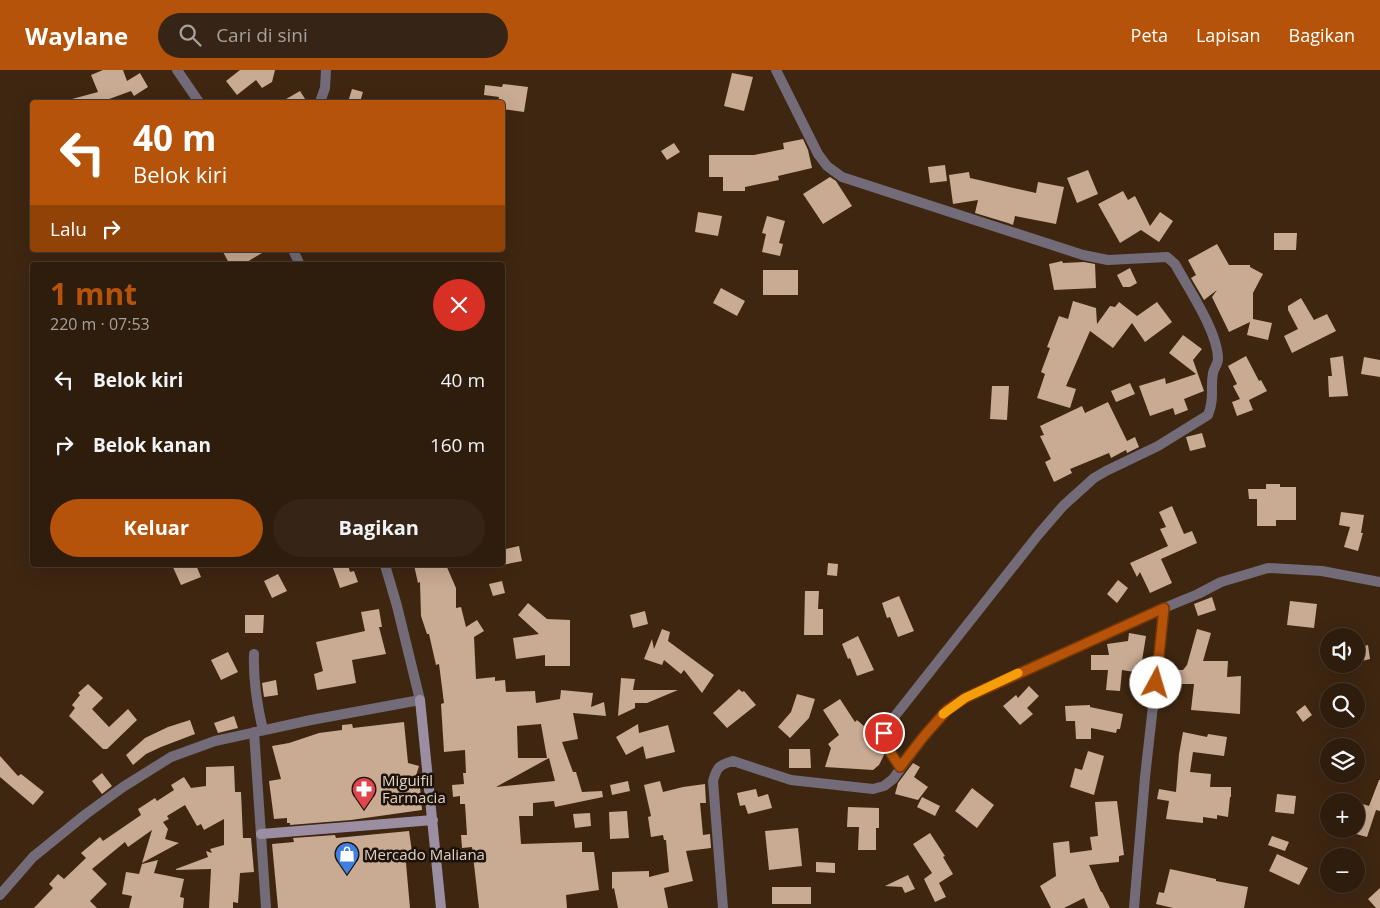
<!DOCTYPE html>
<html lang="id">
<meta charset="utf-8">
<style>
:root{--surface:#2e1c0d;--page:#362516;--text:#f1f3f6;--muted:#a7a19d;--line:#493a2e;--accent:#b45309}
body{margin:0;font-family:"Open Sans",sans-serif;background:var(--page);color:var(--text);height:100vh;display:flex;flex-direction:column;font-size:19px;white-space:nowrap}
*{box-sizing:border-box;margin:0}
p{font-size:16px;color:var(--muted)}
.icon{flex:none;width:28px;height:28px;fill:none;stroke:currentColor;stroke-width:2;stroke-linecap:round;stroke-linejoin:round}
.map{position:relative;flex:1;overflow:hidden}
.panel{position:absolute;left:30px;top:192px;width:475px;height:305px;display:flex;flex-direction:column;background:var(--surface);border-radius:5px;box-shadow:0 5px 20px #0002,0 0 0 1px var(--line)}
.panel>*{flex:none}
.banner{position:absolute;left:30px;top:30px;width:475px;height:152px;border-radius:5px;box-shadow:0 5px 20px #0002,0 0 0 1px var(--line);background:#b45309;color:#fff;overflow:hidden}
.fabs{position:absolute;left:1320px;top:558px;display:grid;gap:10px}
.fabs a{display:grid;place-items:center;width:45px;height:45px;border-radius:50%;background:var(--surface);box-shadow:0 5px 20px #0002,0 0 0 1px var(--line);font-size:25px}
.pin{position:absolute;display:grid;place-items:center;width:42px;height:42px;color:#fff;margin:-21px;border:2px solid #fff;border-radius:50%;box-shadow:0 1px 5px #0007}
.me{position:absolute;width:55px;margin:-28px;rotate:6deg;stroke-linejoin:round;filter:drop-shadow(0 0 4px #0008)}
.turn{display:flex;align-items:center;gap:18px;height:105px;padding:0 20px;font-size:22px}
.turn .icon{width:65px;height:65px;stroke-width:2.5}
.turn b{display:block;font-size:35px;line-height:42px}
.then{display:flex;align-items:center;height:48px;padding:0 20px;background:#0003;gap:10px;font-size:19px}
.round{display:grid;place-items:center;flex:none;width:52px;height:52px;border-radius:26px;background:var(--page)}
.overview{display:flex;align-items:center;justify-content:space-between;height:85px;padding:0 20px}
h1{font-size:30px;font-weight:700;line-height:38px;color:var(--accent)}
.cta{display:flex;gap:10px;margin-top:auto;padding:10px 20px}
.cta a{flex:1;height:58px;border-radius:30px;background:var(--accent);color:#fff;font-size:20px;font-weight:700;line-height:58px;text-align:center}
.cta a+a{background:var(--page);color:var(--text)}
ul{padding:0;list-style:none}
li{display:flex;align-items:center;gap:15px;height:65px;padding:0 20px}
li div{flex:1}
li b{display:block;font-size:19px}
li em{font-style:normal}
header{display:flex;align-items:center;gap:30px;box-sizing:border-box;height:70px;padding:0 25px;background:var(--accent);color:#fff}
header strong{font-size:24px}
nav{display:flex;gap:28px;margin-inline-start:auto;font-size:18px}
.search{width:350px;height:45px;background:var(--page);display:flex;align-items:center;gap:12px;box-sizing:border-box;padding:0 18px;border-radius:28px;color:var(--muted);font-size:19px}
.map>svg:first-child{display:block}
.building{fill:#c9aa92;fill-rule:evenodd}
.lines{fill:none;stroke-linecap:round;stroke-linejoin:round}
.street{stroke:#736b78;stroke-width:10}
.secondary{stroke:#9b8ea2;stroke-width:10}
.route-casing{stroke:#753606;stroke-width:12}
.route{stroke:#b45309;stroke-width:9}
.slow{stroke:#f59e0b;stroke-width:9}
.labels{text-anchor:middle;dominant-baseline:central;stroke-width:5;stroke-linejoin:round;paint-order:stroke}
.poi-label{font-size:15px;fill:#e0d0c4;stroke:#1d1209;text-anchor:start}
</style>
<header>
<strong>Waylane</strong>
<div class="search"><svg class="icon" aria-label="search" viewBox="0 0 24 24"><circle cx="10" cy="10" r="6"/><path d="M15 15l6 6"/></svg>Cari di sini</div>
<nav><a>Peta</a><a>Lapisan</a><a>Bagikan</a></nav>
</header>
<div class="map">
<svg width="1380" height="838" viewBox="0 0 1380 838">
<rect width="100%" height="100%" fill="#3e2611"/>
<path class="building" d="M 103,0 L 123,0 L 127,11 L 140,3 L 148,17 L 134,26 L 131,21 L 101,32 L 73,32 L 72,29 L 98,22 L 91,5 Z
M 240,0 L 275,0 L 272,12 L 262,18 L 256,10 L 237,25 L 226,11 Z
M 732,3 L 753,7 L 744,41 L 724,36 Z
M 503,14 L 528,17 L 524,42 L 502,39 L 502,32 L 498,32 L 499,27 L 484,25 L 485,15 L 502,17 Z
M 352,19 L 363,22 L 360,32 L 348,32 Z
M 300,21 L 307,32 L 281,32 Z
M 803,69 L 808,80 L 812,98 L 778,106 L 779,110 L 745,117 L 745,121 L 723,121 L 723,107 L 709,107 L 709,85 L 754,85 L 784,79 L 783,73 Z
M 674,73 L 680,82 L 667,90 L 661,81 Z
M 945,95 L 947,111 L 930,113 L 928,97 Z
M 1088,100 L 1098,124 L 1077,133 L 1067,108 Z
M 969,102 L 970,108 L 1036,123 L 1038,112 L 1064,117 L 1056,154 L 1015,146 L 1013,155 L 1008,153 L 975,143 L 978,130 L 953,134 L 949,105 Z
M 830,107 L 836,111 L 852,136 L 823,154 L 803,124 Z
M 1123,121 L 1128,130 L 1135,126 L 1150,156 L 1160,142 L 1173,151 L 1159,172 L 1141,160 L 1120,173 L 1098,134 Z
M 698,142 L 722,146 L 718,166 L 695,162 Z
M 767,146 L 785,151 L 779,173 L 783,174 L 780,186 L 762,182 L 766,164 L 762,163 Z
M 1274,163 L 1297,163 L 1296,180 L 1274,180 Z
M 1217,174 L 1229,195 L 1250,195 L 1250,197 L 1263,204 L 1253,223 L 1253,249 L 1272,253 L 1268,270 L 1247,265 L 1250,252 L 1229,262 L 1212,227 L 1217,220 L 1204,230 L 1191,208 L 1196,205 L 1188,190 Z
M 222,180 L 267,180 L 242,195 L 230,195 Z
M 1062,191 L 1063,193 L 1084,192 L 1095,194 L 1096,218 L 1054,220 L 1049,194 Z
M 1130,198 L 1137,213 L 1130,217 L 1123,217 L 1117,205 Z
M 763,200 L 798,200 L 798,225 L 763,225 Z
M 721,218 L 745,231 L 737,246 L 713,233 Z
M 1301,228 L 1314,250 L 1327,244 L 1336,261 L 1292,283 L 1284,266 L 1298,259 L 1288,240 L 1288,236 Z
M 1073,231 L 1096,238 L 1097,254 L 1110,236 L 1115,237 L 1119,232 L 1137,246 L 1157,232 L 1172,252 L 1145,272 L 1132,253 L 1113,278 L 1090,261 L 1066,316 L 1076,319 L 1070,338 L 1037,328 L 1045,304 L 1041,302 L 1050,278 L 1047,277 L 1059,246 L 1068,249 Z
M 1183,265 L 1202,279 L 1193,290 L 1204,321 L 1184,329 L 1188,340 L 1175,345 L 1173,338 L 1150,346 L 1139,316 L 1165,308 L 1166,314 L 1196,304 L 1169,283 Z
M 1246,286 L 1259,311 L 1261,310 L 1267,321 L 1249,330 L 1253,340 L 1237,346 L 1232,332 L 1240,329 L 1233,316 L 1237,314 L 1228,296 Z
M 1343,286 L 1348,326 L 1329,327 L 1328,306 L 1332,306 L 1330,288 Z
M 1364,287 L 1380,290 L 1380,307 L 1361,304 Z
M 1130,313 L 1135,324 L 1116,332 L 1111,321 Z
M 992,316 L 1009,316 L 1007,350 L 990,349 Z
M 1108,332 L 1127,371 L 1135,367 L 1139,377 L 1127,383 L 1126,380 L 1111,388 L 1109,383 L 1070,399 L 1072,403 L 1054,412 L 1045,392 L 1051,389 L 1040,366 L 1044,365 L 1040,356 L 1082,336 L 1085,343 Z
M 1202,363 L 1206,377 L 1190,381 L 1186,367 Z
M 1266,414 L 1280,414 L 1280,417 L 1296,417 L 1296,450 L 1276,450 L 1276,456 L 1257,456 L 1257,429 L 1249,429 L 1248,419 L 1266,419 Z
M 1172,436 L 1184,464 L 1192,461 L 1197,473 L 1161,489 L 1172,513 L 1150,523 L 1140,502 L 1137,507 L 1130,493 L 1168,476 L 1160,459 L 1166,457 L 1159,442 Z
M 1341,442 L 1364,445 L 1361,463 L 1363,463 L 1358,481 L 1344,477 L 1350,457 L 1339,455 Z
M 519,476 L 522,491 L 502,495 L 502,480 Z
M 828,493 L 838,494 L 837,506 L 827,505 Z
M 172,495 L 196,495 L 201,507 L 181,515 Z
M 332,495 L 348,495 L 350,502 L 354,501 L 358,512 L 340,518 Z
M 414,495 L 446,495 L 456,518 L 456,538 L 461,537 L 466,557 L 477,550 L 484,561 L 474,567 L 476,609 L 495,607 L 495,611 L 505,610 L 506,622 L 535,621 L 536,633 L 560,629 L 561,620 L 593,623 L 591,637 L 604,632 L 606,646 L 573,643 L 578,669 L 562,672 L 573,702 L 576,702 L 582,722 L 602,721 L 603,727 L 555,737 L 554,731 L 533,733 L 533,746 L 519,746 L 521,774 L 582,772 L 582,782 L 594,782 L 599,820 L 566,825 L 567,838 L 479,838 L 472,777 L 462,778 L 461,765 L 467,765 L 465,734 L 460,734 L 460,726 L 453,727 L 452,715 L 464,714 L 463,703 L 466,703 L 465,680 L 444,682 L 441,634 L 444,633 L 439,594 L 436,595 L 429,564 L 427,564 L 421,546 L 420,512 L 418,513 ZM 541,654 L 547,688 L 518,688 L 517,656 ZM 549,688 L 555,711 L 496,717 Z
M 278,504 L 287,521 L 272,528 L 264,511 Z
M 1118,510 L 1128,518 L 1117,533 L 1107,524 Z
M 502,511 L 505,523 L 493,526 L 489,514 Z
M 805,521 L 819,521 L 818,539 L 823,539 L 823,565 L 804,565 Z
M 899,526 L 914,561 L 898,567 L 890,547 L 887,548 L 882,533 Z
M 1212,527 L 1216,540 L 1198,546 L 1194,534 Z
M 1290,531 L 1317,534 L 1314,558 L 1287,555 Z
M 528,533 L 547,549 L 570,550 L 570,596 L 545,596 L 545,585 L 516,589 L 513,568 L 539,564 L 518,545 Z
M 379,539 L 382,557 L 379,557 L 386,584 L 352,590 L 356,613 L 317,620 L 314,604 L 323,601 L 316,572 L 365,561 L 361,542 Z
M 645,541 L 648,554 L 633,558 L 630,545 Z
M 245,545 L 264,545 L 263,563 L 245,563 Z
M 662,559 L 670,562 L 668,571 L 714,605 L 702,623 L 684,600 L 681,604 L 664,590 L 662,595 L 644,589 L 652,569 L 654,579 Z
M 1197,559 L 1211,563 L 1203,591 L 1228,591 L 1227,607 L 1241,606 L 1240,644 L 1191,640 L 1194,614 L 1173,614 L 1173,600 L 1183,600 L 1187,595 Z
M 1129,563 L 1146,566 L 1140,603 L 1122,600 L 1120,621 L 1106,620 L 1108,600 L 1091,600 L 1091,585 L 1109,585 L 1107,574 L 1128,571 Z
M 858,566 L 874,600 L 857,606 L 850,588 L 848,589 L 842,574 Z
M 1368,575 L 1370,589 L 1358,592 L 1356,578 Z
M 228,582 L 238,602 L 221,610 L 211,590 Z
M 621,608 L 635,609 L 633,620 L 678,620 L 647,633 L 635,633 L 635,638 L 618,646 Z
M 276,610 L 278,625 L 264,627 L 262,613 Z
M 88,614 L 103,628 L 92,639 L 109,657 L 128,639 L 137,650 L 107,679 L 103,679 L 69,646 L 75,638 L 72,635 L 80,625 L 78,623 Z
M 1029,616 L 1039,626 L 1027,638 L 1033,644 L 1020,655 L 1003,636 L 1016,625 L 1018,628 Z
M 739,619 L 742,622 L 744,621 L 756,635 L 727,658 L 713,643 Z
M 797,624 L 815,629 L 809,648 L 790,668 L 778,657 L 791,642 Z
M 840,629 L 855,652 L 857,650 L 865,657 L 879,676 L 884,685 L 879,695 L 873,700 L 825,697 L 831,678 L 828,674 L 839,665 L 823,640 Z
M 1090,635 L 1090,637 L 1123,644 L 1120,659 L 1117,659 L 1116,663 L 1091,658 L 1091,669 L 1076,669 L 1075,651 L 1066,651 L 1065,636 Z
M 1305,635 L 1312,645 L 1303,652 L 1296,642 Z
M 234,646 L 238,658 L 218,663 L 214,653 Z
M 190,650 L 195,664 L 161,677 L 146,684 L 133,695 L 126,685 L 145,668 L 168,657 Z
M 404,652 L 408,693 L 419,696 L 416,706 L 419,706 L 422,740 L 351,750 L 290,755 L 290,753 L 287,753 L 287,748 L 274,749 L 269,711 L 281,709 L 272,676 L 289,673 L 319,663 L 342,660 L 342,655 L 352,654 L 353,658 Z
M 638,654 L 639,663 L 668,655 L 675,682 L 646,689 L 643,676 L 626,685 L 616,667 Z
M 1183,662 L 1207,667 L 1208,664 L 1227,667 L 1224,686 L 1193,682 L 1190,702 L 1211,704 L 1210,717 L 1231,717 L 1231,727 L 1230,727 L 1228,747 L 1217,745 L 1217,749 L 1203,747 L 1203,753 L 1166,749 L 1169,731 L 1157,729 L 1159,719 L 1176,722 L 1179,684 Z
M 789,679 L 810,679 L 811,698 L 789,698 Z
M 1088,681 L 1104,686 L 1094,725 L 1070,717 L 1075,698 L 1082,700 Z
M 0,686 L 18,706 L 21,704 L 44,722 L 33,735 L 0,707 Z
M 913,693 L 920,697 L 914,707 L 928,717 L 918,730 L 895,724 L 898,713 Z
M 234,696 L 235,722 L 241,722 L 243,768 L 251,768 L 254,802 L 240,803 L 238,833 L 233,832 L 233,838 L 209,838 L 211,799 L 176,800 L 176,799 L 208,787 L 206,781 L 212,783 L 210,779 L 224,775 L 224,749 L 204,760 L 201,754 L 197,756 L 185,735 L 167,746 L 169,749 L 163,752 L 168,759 L 165,769 L 179,773 L 142,793 L 152,760 L 128,777 L 125,772 L 92,799 L 107,814 L 90,831 L 97,838 L 34,838 L 53,818 L 49,814 L 58,804 L 64,809 L 86,788 L 81,783 L 100,767 L 103,771 L 141,745 L 138,739 L 155,728 L 157,731 L 174,720 L 171,715 L 184,707 L 191,718 L 206,716 L 206,697 Z
M 102,703 L 112,716 L 102,724 L 92,711 Z
M 1379,710 L 1380,710 L 1380,741 L 1376,740 L 1367,767 L 1356,764 L 1356,732 L 1369,736 Z
M 628,711 L 630,721 L 612,725 L 610,715 Z
M 660,711 L 663,722 L 683,717 L 705,714 L 706,733 L 700,733 L 703,765 L 710,764 L 711,778 L 686,781 L 693,811 L 664,818 L 668,838 L 618,838 L 614,818 L 612,819 L 612,802 L 649,801 L 649,807 L 669,802 L 666,770 L 664,770 L 663,765 L 651,767 L 648,747 L 651,746 L 644,715 Z
M 972,718 L 994,735 L 977,758 L 955,741 Z
M 756,719 L 758,727 L 768,724 L 772,738 L 748,744 L 745,735 L 740,736 L 737,723 Z
M 1277,724 L 1296,726 L 1294,744 L 1275,742 Z
M 922,727 L 940,736 L 935,746 L 917,737 Z
M 1117,731 L 1124,785 L 1119,786 L 1119,792 L 1089,795 L 1101,822 L 1102,822 L 1110,838 L 1088,838 L 1084,828 L 1064,838 L 1051,838 L 1040,816 L 1056,806 L 1053,773 L 1069,771 L 1070,783 L 1092,780 L 1090,767 L 1098,766 L 1095,732 Z
M 848,737 L 879,738 L 879,758 L 876,758 L 876,780 L 858,780 L 859,757 L 847,757 Z
M 627,741 L 629,768 L 610,769 L 609,742 Z
M 590,743 L 591,756 L 575,758 L 573,744 Z
M 798,758 L 802,796 L 769,800 L 765,761 Z
M 409,761 L 412,782 L 405,782 L 410,838 L 278,838 L 272,774 L 294,772 L 293,768 L 335,765 L 336,768 Z
M 930,763 L 945,786 L 943,787 L 953,804 L 939,813 L 946,827 L 935,832 L 924,809 L 932,803 L 913,774 Z
M 1272,766 L 1289,772 L 1285,781 L 1268,775 Z
M 1277,784 L 1308,798 L 1299,815 L 1269,801 Z
M 158,790 L 154,803 L 184,809 L 180,827 L 184,828 L 183,838 L 129,838 L 132,826 L 122,824 L 126,802 L 139,804 L 142,794 Z
M 816,792 L 835,793 L 835,803 L 816,802 Z
M 1170,799 L 1216,809 L 1216,811 L 1248,817 L 1244,838 L 1173,838 L 1156,834 L 1159,822 L 1164,823 Z
M 908,805 L 915,819 L 905,823 L 902,817 L 885,816 Z
M 772,817 L 811,817 L 811,834 L 772,834 Z
M 1380,818 L 1380,838 L 1376,838 L 1368,829 Z"/>
<g class="lines">
<path class="street" d="M 177,0 L 199,32
M 776,0 L 818,84 L 827,96 L 842,107 L 1083,185 L 1108,190 L 1167,187 L 1175,194 C 1188,218 1218,262 1218,289 C 1218,294 1214,298 1213,303 C 1210,319 1215,328 1208,345 L 1158,376 L 1106,401 L 1094,408 L 1063,436 L 1038,465 L 891,651 L 884,663 L 886,676 L 900,697
M 320,32 L 325,18 L 326,0
M 293,180 L 300,195
M 1164,538 L 1198,524 L 1221,512 L 1268,498 L 1322,501 L 1380,512
M 254,584 C 253,611 257,635 263,660
M 254,662 L 266,838
M 0,825 L 33,787 L 86,744 L 123,717 L 171,687 L 215,671 L 311,650 L 420,630 L 397,536 L 385,495
M 723,838 L 713,711 C 717,697 719,695 733,691 L 791,710 L 873,719 L 884,716 L 893,709 L 924,666 L 947,640 L 965,628 L 1164,538 L 1145,707 L 1134,838"/>
<path class="secondary" d="M 420,630 L 441,838
M 261,764 L 433,750"/>
</g>
<g class="lines">
<g class="route-casing">
<path id="route" d="M 884,663 L 886,676 L 900,697 L 924,666 L 947,640 L 965,628 L 1164,538 L 1156,613"/>
</g>
<use href="#route" class="route"/>
<path class="slow" d="M 943,644 L 965,628 L 1018,603"/>
</g>
<defs>
<g id="pharmacy-pin" transform="scale(1.25)"><path d="M0 17L-7.5 6A9.5 9.5 0 1 1 7.5 6Z" fill="#e0444e" stroke="#1d1209"/><path d="M-2-6h4v4h4v4h-4v4h-4v-4h-4v-4h4Z" fill="#fff"/></g>
<g id="shop-pin" transform="scale(1.25)"><path d="M0 17L-7.5 6A9.5 9.5 0 1 1 7.5 6Z" fill="#3f7fe0" stroke="#1d1209"/><path d="M-5-2.5h2.3a2.7 3.5 0 0 1 5.4 0H5L5.5 6h-11ZM-1.5-2.5h3a1.5 2.3 0 0 0-3 0Z" fill="#fff"/></g>
</defs>
<g fill-rule="evenodd">
<use href="#pharmacy-pin" x="364" y="719"/>
<use href="#shop-pin" x="347" y="784"/>
</g>
<g class="labels">
<g class="poi-label">
<text x="382" y="710">Miguifil<tspan x="382" dy="17">Farmacia</tspan></text>
<text x="364" y="784">Mercado Maliana</text>
</g>
</g>
</svg>
<div class="fabs">
<a><svg class="icon" aria-label="sound" viewBox="0 0 24 24"><path d="M4 9h4l5-4v14l-5-4H4zM17 9q2 3 0 6"/></svg></a>
<a><svg class="icon" aria-label="search" viewBox="0 0 24 24"><circle cx="10" cy="10" r="6"/><path d="M15 15l6 6"/></svg></a>
<a><svg class="icon" aria-label="layers" viewBox="0 0 24 24"><path d="M12 4l9 5-9 5-9-5zM3 14l9 5 9-5"/></svg></a>
<a>+</a>
<a>−</a>
</div>
<div class="pin" style="left:884px;top:663px;background:#d93025"><svg class="icon" aria-label="arrive" viewBox="0 0 24 24"><path d="M6 21V4h12l-3 4 3 4H6"/></svg></div>
<svg class="me" style="left:1156px;top:613px" viewBox="-20 -20 40 40"><circle r="19" fill="#fff"/><path d="M0-13L10 11 0 6-10 11z" fill="#b45309"/></svg>
<div class="banner">
<div class="turn"><svg class="icon" aria-label="left" viewBox="0 0 24 24"><path d="M17 20v-9H6M10 6l-5 5 5 5"/></svg><div><b>40 m</b>Belok kiri</div></div>
<div class="then">Lalu<svg class="icon" aria-label="right" viewBox="0 0 24 24"><path d="M7 20v-9h11M14 6l5 5-5 5"/></svg></div>
</div>
<section class="panel">
<div class="overview"><div><h1>1 mnt</h1><p>220 m · 07:53</p></div><a class="round" style="background:#d93025;color:#fff"><svg class="icon" aria-label="close" viewBox="0 0 24 24"><path d="M6 6l12 12M18 6L6 18"/></svg></a></div>
<ul>
<li><svg class="icon" aria-label="left" viewBox="0 0 24 24"><path d="M17 20v-9H6M10 6l-5 5 5 5"/></svg><div><b>Belok kiri</b></div><em>40 m</em></li>
<li><svg class="icon" aria-label="right" viewBox="0 0 24 24"><path d="M7 20v-9h11M14 6l5 5-5 5"/></svg><div><b>Belok kanan</b></div><em>160 m</em></li>
</ul>
<div class="cta"><a>Keluar</a><a>Bagikan</a></div>
</section>
</div>
